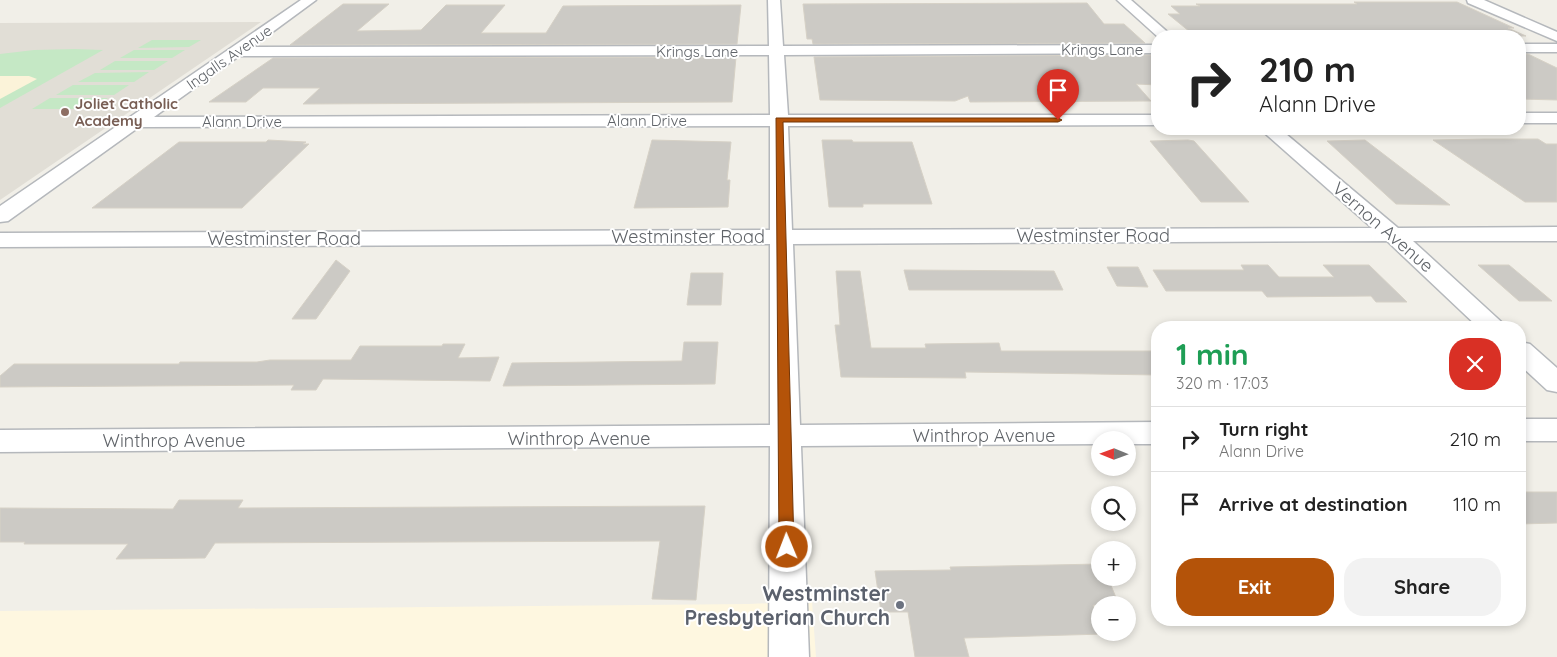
<!DOCTYPE html>
<meta charset="utf-8">
<style>
:root{--surface:#fff;--page:#f2f2f2;--text:#222;--muted:#767676;--line:#e0e0e0;--accent:#b45309}
body{margin:0;font-family:Quicksand,sans-serif;background:var(--page);color:var(--text);height:100vh;display:flex;flex-direction:column;font-size:19px;white-space:nowrap}
*{box-sizing:border-box;margin:0}
p{font-size:16px;color:var(--muted)}
.icon{flex:none;width:28px;height:28px;fill:none;stroke:currentColor;stroke-width:2;stroke-linecap:round;stroke-linejoin:round}
.map{position:relative;flex:1;overflow:hidden}
.side{position:absolute;left:1151px;top:321px;width:375px;height:305px;display:flex;flex-direction:column;background:var(--surface);border-radius:20px;box-shadow:0 2px 8px #0003}
.side>*{flex:none}
.guide{position:absolute;left:1151px;top:30px;width:375px;height:105px;border-radius:20px;box-shadow:0 2px 8px #0003;background:#fff;color:var(--text);overflow:hidden}
.needle{width:32px;rotate:271deg}
.tools{position:absolute;left:1091px;top:431px;display:grid;gap:10px}
.tools a{display:grid;place-items:center;width:45px;height:45px;border-radius:50%;background:var(--surface);box-shadow:0 2px 8px #0003;font-size:25px}
.pin{position:absolute;display:grid;place-items:center;width:42px;height:42px;color:#fff;margin:-51px -21px;border-radius:50% 50% 50% 0;rotate:-45deg;box-shadow:0 0 5px #0007}
.pin .icon{rotate:45deg}
.me{position:absolute;width:55px;margin:-28px;rotate:359deg;stroke-linejoin:round;filter:drop-shadow(0 0 4px #0008)}
.turn{display:flex;align-items:center;gap:18px;height:105px;padding:0 25px;font-size:22px}
.turn .icon{width:65px;height:65px;stroke-width:2.5}
.turn b{display:block;font-size:35px;line-height:42px}
.round{display:grid;place-items:center;flex:none;width:52px;height:52px;border-radius:20px;background:var(--page)}
.summary{display:flex;align-items:center;justify-content:space-between;height:85px;padding:0 25px}
h1{font-size:30px;font-weight:700;line-height:38px;color:#1e9e55}
.action{display:flex;gap:10px;margin-top:auto;padding:10px 25px}
.action a{flex:1;height:58px;border-radius:20px;background:var(--accent);color:#fff;font-size:20px;font-weight:700;line-height:58px;text-align:center}
.action a+a{background:var(--page);color:var(--text)}
ul{padding:0;list-style:none}
li{display:flex;align-items:center;gap:15px;height:65px;padding:0 25px;border-top:1px solid var(--line)}
li div{flex:1}
li b{display:block;font-size:19px}
li em{font-style:normal}
.map>svg:first-child{display:block}
.commercial{fill:#fef7e0}
.education{fill:#e1ded6}
.green{fill:#c5e8c5}
.sand{fill:#fbf3d9}
.building{fill:#cccac5;stroke:#d6d1c6}
.lines{fill:none;stroke-linecap:round;stroke-linejoin:round}
.minor-casing{stroke:#b5b8bc;stroke-width:3}
.minor{fill:#fff;fill-rule:evenodd}
.route{fill:#b45309;stroke:#753606}
.education-dot{fill:#8d6e63;stroke:#fff;stroke-width:2}
.worship-dot{fill:#6b7280;stroke:#fff;stroke-width:2}
.labels{text-anchor:middle;dominant-baseline:central;stroke-width:4;stroke-linejoin:round;paint-order:stroke}
.far-street-label{font-size:15px;fill:#5f6368;stroke:#fff}
.far-education-label{font-size:15px;font-weight:bold;fill:#785e54;stroke:#fff;text-anchor:start}
.street-label{font-size:18px;fill:#5f6368;stroke:#fff}
.near-worship-label{font-size:21px;font-weight:bold;fill:#5b616d;stroke:#fff;text-anchor:end}
</style>
<div class="map">
<svg width="1557" height="657" viewBox="0 0 1557 657">
<rect width="100%" height="100%" fill="#f1efe8"/>
<path class="commercial" d="M 812,601 L 816,657 L 0,657 L 0,611 L 749,604 Z"/>
<path class="education" d="M 261,22 L 0,200 L 0,23 Z"/>
<path class="green" d="M 152,40 L 201,40 L 189,47 L 138,48 Z
M 75,49 L 103,50 L 0,108 L 0,54 L 34,50 Z
M 134,50 L 185,50 L 172,58 L 120,58 Z
M 115,61 L 168,61 L 154,70 L 100,70 Z
M 149,72 L 134,82 L 78,82 L 95,73 Z
M 73,85 L 129,85 L 114,95 L 56,95 Z
M 50,98 L 108,98 L 91,109 L 32,109 Z"/>
<path class="sand" d="M 0,76 L 29,76 L 37,79 L 0,99 Z"/>
<path class="building" d="M 1354,2 L 1457,2 L 1514,28 L 1508,28 L 1526,36 L 1195,36 L 1168,14 L 1180,14 L 1171,6 L 1200,6 L 1196,4 L 1357,4 Z
M 1087,3 L 1104,24 L 1124,24 L 1145,43 L 813,44 L 812,39 L 807,39 L 803,4 Z
M 343,4 L 389,4 L 357,31 L 421,30 L 446,5 L 505,5 L 481,33 L 546,33 L 563,6 L 741,5 L 737,44 L 290,45 Z
M 1520,54 L 1528,54 L 1557,68 L 1557,100 L 1520,99 Z
M 1158,55 L 1158,85 L 1136,84 L 1151,101 L 970,102 L 968,96 L 955,101 L 820,100 L 814,57 Z
M 736,57 L 732,102 L 303,104 L 320,88 L 263,88 L 246,102 L 209,102 L 273,58 Z
M 1485,139 L 1538,139 L 1546,144 L 1557,144 L 1557,202 L 1525,202 L 1433,140 Z
M 268,140 L 306,142 L 303,144 L 309,144 L 242,208 L 92,208 L 179,142 L 266,142 Z
M 652,140 L 731,142 L 727,180 L 730,180 L 728,207 L 634,208 Z
M 822,140 L 852,140 L 853,142 L 912,142 L 932,204 L 863,204 L 863,207 L 829,207 Z
M 1188,140 L 1194,141 L 1249,202 L 1201,202 L 1150,141 Z
M 1365,140 L 1450,205 L 1396,204 L 1327,141 Z
M 336,260 L 350,271 L 316,319 L 292,319 Z
M 1241,265 L 1268,265 L 1279,277 L 1334,277 L 1323,265 L 1369,265 L 1407,302 L 1376,302 L 1371,296 L 1267,297 L 1262,291 L 1166,291 L 1153,270 L 1244,270 Z
M 1478,265 L 1509,265 L 1552,301 L 1519,301 Z
M 1107,267 L 1138,267 L 1148,287 L 1117,286 Z
M 904,270 L 1054,271 L 1063,290 L 909,290 Z
M 836,271 L 860,271 L 871,348 L 926,348 L 925,344 L 999,343 L 1001,351 L 1158,351 L 1158,375 L 965,372 L 966,378 L 841,377 L 835,325 L 840,325 Z
M 691,273 L 723,273 L 721,305 L 687,305 Z
M 684,342 L 718,342 L 715,384 L 503,386 L 512,363 L 682,361 Z
M 443,344 L 465,344 L 458,358 L 499,357 L 490,381 L 323,379 L 316,390 L 291,390 L 294,385 L 0,387 L 0,376 L 14,364 L 179,364 L 180,362 L 257,362 L 270,360 L 351,360 L 360,346 L 442,346 Z
M 1520,492 L 1557,492 L 1557,523 L 1520,524 Z
M 179,500 L 243,500 L 238,508 L 705,506 L 696,600 L 652,599 L 660,541 L 215,543 L 205,558 L 116,559 L 128,544 L 24,544 L 25,542 L 0,542 L 0,508 L 173,509 Z
M 1100,564 L 1100,578 L 1108,578 L 1119,605 L 1093,605 L 1100,623 L 1100,632 L 1104,634 L 964,638 L 969,657 L 915,657 L 908,612 L 881,612 L 875,571 L 951,570 L 950,567 Z"/>
<g class="lines">
<g class="minor-casing">
<path id="minor" d="M 301,0 L 316,0 L 252,47 L 769,46 L 768,0 L 780,0 L 783,46 L 1158,45 L 1158,53 L 784,55 L 788,115 L 1158,115 L 1158,125 L 788,126 L 792,230 L 1372,228 L 1260,129 L 1280,129 L 1398,228 L 1557,227 L 1557,241 L 1413,241 L 1508,328 L 1479,328 L 1387,241 L 793,244 L 800,425 L 1158,422 L 1158,444 L 1128,444 L 1128,440 L 1100,440 L 1100,444 L 801,446 L 809,657 L 769,657 L 770,446 L 0,452 L 0,430 L 770,425 L 770,244 L 0,247 L 0,233 L 770,230 L 770,126 L 139,127 L 8,221 L 0,222 L 0,206 ZM 769,55 L 770,115 L 154,117 L 239,56 Z
M 1117,0 L 1131,0 L 1172,36 L 1158,37 Z
M 1467,0 L 1484,0 L 1557,32 L 1557,41 L 1468,3 Z
M 1520,44 L 1557,44 L 1557,52 L 1520,52 Z
M 1520,113 L 1557,113 L 1557,123 L 1520,123 Z
M 1520,342 L 1530,344 L 1557,368 L 1557,392 L 1547,390 L 1520,365 Z
M 1520,419 L 1557,419 L 1557,441 L 1520,441 Z"/>
</g>
<use href="#minor" class="minor"/>
</g>
<path class="route" d="M 776,118 L 1058,118 L 1062,120 L 1058,122 L 783,122 L 794,547 L 792,551 L 787,553 L 781,551 L 779,547 Z"/>
<circle class="education-dot" cx="65" cy="112" r="5"/>
<circle class="worship-dot" cx="900" cy="605" r="5"/>
<g class="labels">
<g class="far-street-label">
<text x="1102" y="49">Krings Lane</text>
<text x="697" y="51">Krings Lane</text>
<text transform="translate(229 57) rotate(-35)">Ingalls Avenue</text>
<text x="647" y="120">Alann Drive</text>
<text x="242" y="121">Alann Drive</text>
</g>
<g class="far-education-label">
<text x="75" y="103">Joliet Catholic<tspan x="75" dy="17">Academy</tspan></text>
</g>
<g class="street-label">
<text transform="translate(1383 227) rotate(41)">Vernon Avenue</text>
<text x="1093" y="235">Westminster Road</text>
<text x="688" y="236">Westminster Road</text>
<text x="284" y="238">Westminster Road</text>
<text x="984" y="435">Winthrop Avenue</text>
<text x="579" y="438">Winthrop Avenue</text>
<text x="174" y="440">Winthrop Avenue</text>
</g>
<g class="near-worship-label">
<text x="890" y="593">Westminster<tspan x="890" dy="24">Presbyterian Church</tspan></text>
</g>
</g>
</svg>
<div class="tools">
<a><svg class="needle" viewBox="-14 -14 28 28"><path d="M0-13l5 13h-10z" fill="#e53935"/><path d="M0 13l5-13h-10z" fill="#767676"/></svg></a>
<a><svg class="icon" aria-label="search" viewBox="0 0 24 24"><circle cx="10" cy="10" r="6"/><path d="M15 15l6 6"/></svg></a>
<a>+</a>
<a>−</a>
</div>
<div class="pin" style="left:1058px;top:120px;background:#d93025"><svg class="icon" aria-label="arrive" viewBox="0 0 24 24"><path d="M6 21V4h12l-3 4 3 4H6"/></svg></div>
<svg class="me" style="left:787px;top:547px" viewBox="-20 -20 40 40"><circle r="17" fill="#b45309" stroke="#fff" stroke-width="3"/><path d="M0-11L8 9 0 5-8 9z" fill="#fff"/></svg>
<div class="guide">
<div class="turn"><svg class="icon" aria-label="right" viewBox="0 0 24 24"><path d="M7 20v-9h11M14 6l5 5-5 5"/></svg><div><b>210 m</b>Alann Drive</div></div>
</div>
<section class="side">
<div class="summary"><div><h1>1 min</h1><p>320 m · 17:03</p></div><a class="round" style="background:#d93025;color:#fff"><svg class="icon" aria-label="close" viewBox="0 0 24 24"><path d="M6 6l12 12M18 6L6 18"/></svg></a></div>
<ul>
<li><svg class="icon" aria-label="right" viewBox="0 0 24 24"><path d="M7 20v-9h11M14 6l5 5-5 5"/></svg><div><b>Turn right</b><p>Alann Drive</p></div><em>210 m</em></li>
<li><svg class="icon" aria-label="arrive" viewBox="0 0 24 24"><path d="M6 21V4h12l-3 4 3 4H6"/></svg><div><b>Arrive at destination</b></div><em>110 m</em></li>
</ul>
<div class="action"><a>Exit</a><a>Share</a></div>
</section>
</div>
